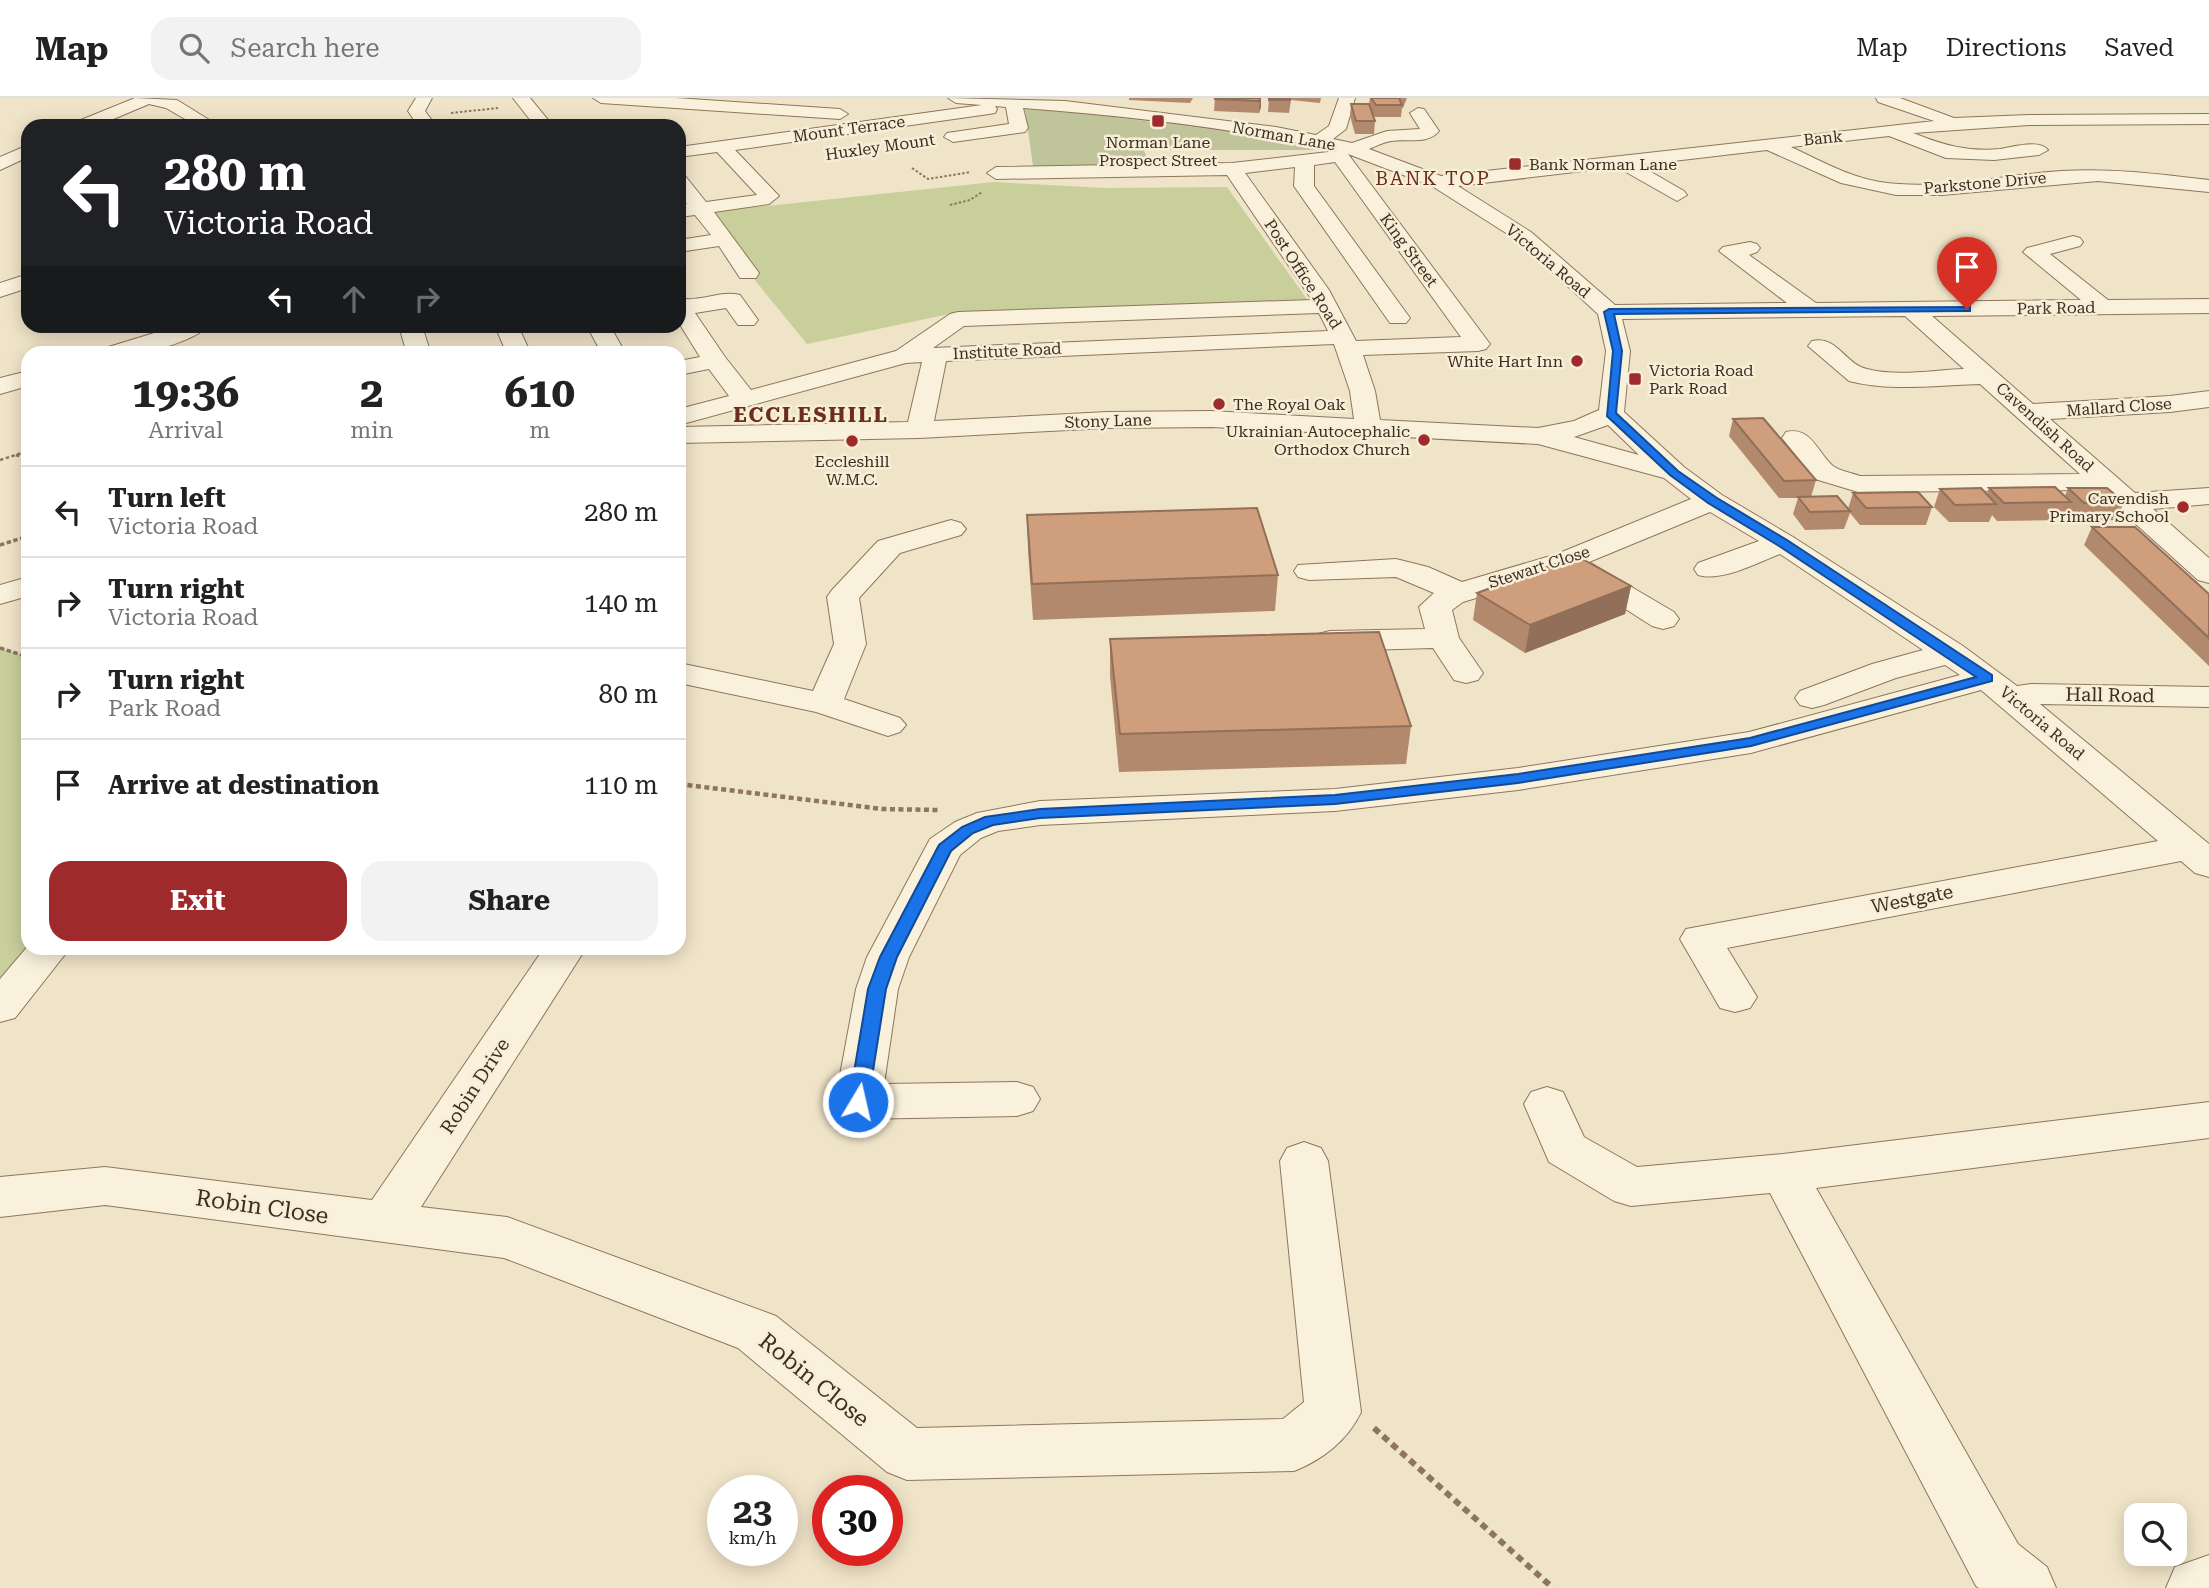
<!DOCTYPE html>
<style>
:root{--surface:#fff;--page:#f2f2f2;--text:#222;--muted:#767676;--line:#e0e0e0;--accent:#9e2a2b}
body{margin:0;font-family:"Roboto Serif",serif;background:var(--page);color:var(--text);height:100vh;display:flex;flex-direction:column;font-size:26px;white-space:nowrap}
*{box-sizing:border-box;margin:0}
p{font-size:23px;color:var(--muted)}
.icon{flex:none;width:38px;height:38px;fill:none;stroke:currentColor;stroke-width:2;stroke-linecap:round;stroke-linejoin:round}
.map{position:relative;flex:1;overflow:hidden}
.sheet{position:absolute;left:21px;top:248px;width:665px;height:609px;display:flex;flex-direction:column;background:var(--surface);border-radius:21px;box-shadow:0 4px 18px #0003}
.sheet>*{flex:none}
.banner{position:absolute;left:21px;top:21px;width:665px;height:214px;border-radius:21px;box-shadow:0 4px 18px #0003;background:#202124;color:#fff;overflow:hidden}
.fabs{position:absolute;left:2124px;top:1405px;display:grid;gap:14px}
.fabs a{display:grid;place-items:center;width:63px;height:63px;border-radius:14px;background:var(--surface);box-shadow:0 4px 18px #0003;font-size:35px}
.speed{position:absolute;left:707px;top:1377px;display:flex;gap:14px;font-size:35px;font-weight:700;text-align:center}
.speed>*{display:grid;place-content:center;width:91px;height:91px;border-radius:50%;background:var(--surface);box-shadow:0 4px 18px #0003;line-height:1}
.speed small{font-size:18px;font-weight:400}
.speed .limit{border:10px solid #d22;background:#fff;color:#111}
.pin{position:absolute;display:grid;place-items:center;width:60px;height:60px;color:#fff;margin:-72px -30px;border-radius:50% 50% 50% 0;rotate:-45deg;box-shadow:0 0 7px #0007}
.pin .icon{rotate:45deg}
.me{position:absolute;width:77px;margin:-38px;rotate:9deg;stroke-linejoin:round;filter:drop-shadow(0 0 5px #0008)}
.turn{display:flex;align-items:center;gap:24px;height:147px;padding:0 28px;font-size:32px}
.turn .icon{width:91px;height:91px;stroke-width:2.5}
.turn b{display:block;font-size:49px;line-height:60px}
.lanes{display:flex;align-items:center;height:66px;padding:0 28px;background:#0003;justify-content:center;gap:35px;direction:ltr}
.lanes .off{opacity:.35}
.eta{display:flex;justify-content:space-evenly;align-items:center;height:119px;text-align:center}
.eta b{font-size:42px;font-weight:700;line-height:49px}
.cta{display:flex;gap:14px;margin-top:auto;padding:14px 28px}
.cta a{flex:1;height:80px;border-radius:21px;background:var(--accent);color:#fff;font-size:28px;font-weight:700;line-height:80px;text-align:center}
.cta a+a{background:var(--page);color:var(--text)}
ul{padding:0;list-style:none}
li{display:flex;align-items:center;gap:21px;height:91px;padding:0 28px;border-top:2px solid var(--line)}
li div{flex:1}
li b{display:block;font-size:26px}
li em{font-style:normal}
header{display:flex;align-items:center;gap:42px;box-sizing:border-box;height:98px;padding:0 35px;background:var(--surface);border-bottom:2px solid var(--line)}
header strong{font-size:33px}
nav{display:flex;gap:38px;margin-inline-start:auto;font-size:24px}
.search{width:490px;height:63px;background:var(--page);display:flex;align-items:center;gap:18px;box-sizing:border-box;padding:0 24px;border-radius:21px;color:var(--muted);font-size:26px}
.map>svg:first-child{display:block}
.green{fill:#c9cf9b}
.cemetery{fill:#bfc49a}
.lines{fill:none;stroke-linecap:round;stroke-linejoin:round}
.minor-casing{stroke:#8d765c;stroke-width:2}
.path-far4{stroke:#8d765c;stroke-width:2;stroke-dasharray:2.5 2;stroke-linecap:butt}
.path-far3{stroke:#8d765c;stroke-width:2.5;stroke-dasharray:3.5 2.5;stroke-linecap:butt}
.path-far2{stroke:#8d765c;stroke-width:3.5;stroke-dasharray:4.5 2.5;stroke-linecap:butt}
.path-far1{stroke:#8d765c;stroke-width:4.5;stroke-dasharray:5 3.5;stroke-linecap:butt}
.path{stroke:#8d765c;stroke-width:6;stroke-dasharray:7 5;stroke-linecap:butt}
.minor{fill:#faf1dc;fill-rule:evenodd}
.wall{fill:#b2896c}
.shaded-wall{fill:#916f58}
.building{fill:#cf9f7d;stroke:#916f58;stroke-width:2}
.route{fill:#1a73e8;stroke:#114b97;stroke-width:2}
.poi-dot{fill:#9e2a2b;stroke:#f7eed8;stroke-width:2.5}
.labels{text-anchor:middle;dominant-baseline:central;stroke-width:5;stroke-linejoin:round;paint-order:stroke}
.far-street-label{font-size:16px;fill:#3d2e20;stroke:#f7eed8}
.far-poi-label{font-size:16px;fill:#3d2e20;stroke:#f7eed8;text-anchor:start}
.far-quarter-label{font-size:19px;letter-spacing:2px;fill:#6b2e1e;stroke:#f7eed8}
.street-label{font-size:19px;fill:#3d2e20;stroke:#f7eed8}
.far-district-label{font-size:21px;font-weight:bold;letter-spacing:2px;fill:#6b2e1e;stroke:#f7eed8}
.near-street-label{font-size:23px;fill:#3d2e20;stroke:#f7eed8}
</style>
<header>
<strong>Map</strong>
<div class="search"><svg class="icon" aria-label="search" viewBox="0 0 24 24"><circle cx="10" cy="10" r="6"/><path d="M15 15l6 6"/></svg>Search here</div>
<nav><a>Map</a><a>Directions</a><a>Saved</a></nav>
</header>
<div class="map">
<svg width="2209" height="1490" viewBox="0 0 2209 1490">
<rect width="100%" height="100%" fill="#f0e4c8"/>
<path class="green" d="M 994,84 L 1105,90 L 1227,89 L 1309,204 L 959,214 L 807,246 L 700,115 Z
M 0,550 L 28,559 L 28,850 L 0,909 Z"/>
<path class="cemetery" d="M 1025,11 C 1068,12 1110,19 1153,24 C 1211,31 1269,38 1327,52 L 1144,52 L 1149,67 L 1033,68 Z"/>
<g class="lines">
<g class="minor-casing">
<path id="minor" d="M 135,0 L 177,2 L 219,28 L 197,28 L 166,10 L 149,6 L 97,28 L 73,28 L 76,24 Z
M 416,0 L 432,0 L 425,13 L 436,28 L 418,28 L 408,13 Z
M 513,0 L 530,0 L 553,28 L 535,28 Z
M 593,0 L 676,0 L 840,11 L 848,16 L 840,21 L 601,5 Z
M 948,0 L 1065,3 L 1276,29 L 1316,37 L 1329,28 L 1339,0 L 1355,0 L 1346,31 L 1333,41 L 1352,45 L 1387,33 L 1420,31 L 1410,15 L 1418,10 L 1424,11 L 1439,33 C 1428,47 1407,40 1391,43 C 1384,44 1376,48 1369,51 L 1441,78 L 1934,23 L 1878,4 L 1876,0 L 1900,0 L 1954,20 L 2029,17 L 2209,16 L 2209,26 L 2029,27 L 1913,35 C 1943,47 1967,54 2000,51 C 2013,49 2039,41 2048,52 L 2039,57 L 1994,62 L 1946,60 L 1889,38 L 1791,49 C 1819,62 1849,79 1880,84 C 1940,93 2001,77 2061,73 C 2111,70 2159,76 2209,82 L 2209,94 L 2098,83 L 1942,97 L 1896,97 L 1841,85 L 1767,52 L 1639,67 L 1684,93 L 1687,97 L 1677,103 L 1617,69 L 1458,88 L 1531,134 L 1615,207 L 1787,205 L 1719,153 L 1723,149 L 1750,144 L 1757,146 L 1760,150 L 1757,154 L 1749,157 L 1816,205 L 2081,202 L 2023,154 L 2027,150 L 2073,138 L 2080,140 L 2083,144 L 2080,148 L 2050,156 L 2108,202 L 2209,201 L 2209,215 L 1932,218 L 2033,306 L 2170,298 L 2209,293 L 2209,309 L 2170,314 L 2050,321 L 2135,395 L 2209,390 L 2209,406 L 2153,411 L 2209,460 L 2209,485 L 2198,482 L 2098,392 L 1858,394 L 1815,381 L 1782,340 L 1786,334 C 1811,328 1817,354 1833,368 C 1840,373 1852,375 1860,378 L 2080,376 L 1980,286 C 1938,287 1891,294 1849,283 L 1808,248 L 1812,243 C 1837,237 1845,266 1867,271 C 1897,279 1934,272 1964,271 L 1905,218 L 1622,221 L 1630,253 L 1624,314 L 1684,369 L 1722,397 L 1793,439 L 1963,548 L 2017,588 L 2031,586 L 2209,589 L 2209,609 L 2040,606 L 2209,746 L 2209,779 L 2195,775 L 2181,763 L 1727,850 L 1757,899 L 1750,910 L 1735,914 L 1720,910 L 1680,841 L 1686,831 L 2158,743 L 1981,592 L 1751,655 L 1518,692 L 1335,713 L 1040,727 L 998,733 L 981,740 L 960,757 L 909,859 L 898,891 L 884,986 L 1017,984 L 1033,989 L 1040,1001 L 1033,1013 L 1017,1018 L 858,1021 L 842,1016 L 835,1004 L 856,891 L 867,859 L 930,741 L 955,724 L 977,715 L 1040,703 L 1335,691 L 1518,670 L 1749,634 L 1960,577 L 1945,567 L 1896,580 L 1824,607 L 1812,610 L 1800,607 L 1795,600 L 1800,593 L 1872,566 L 1923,552 L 1780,456 C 1756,465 1723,484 1698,477 L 1694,471 L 1698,465 L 1759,443 L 1710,414 L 1589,464 L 1674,514 L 1679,521 L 1674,528 L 1663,531 L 1652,528 L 1574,478 L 1571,471 L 1463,504 L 1452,512 L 1459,540 L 1483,575 L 1478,582 L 1466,585 L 1454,582 L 1433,550 L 1330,553 L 1318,550 L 1314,543 L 1318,536 L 1330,533 L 1425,531 L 1419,509 L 1434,495 L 1396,479 L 1309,482 L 1298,479 L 1294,473 L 1298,467 L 1396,461 L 1428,469 L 1462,484 L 1557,456 L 1691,401 L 1664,380 L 1538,346 L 1212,329 L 1107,330 L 919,340 L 679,345 L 679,329 L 908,324 L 922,264 L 906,265 L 679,327 L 679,311 L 729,298 L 709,271 L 679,277 L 679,263 L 700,259 L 679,225 L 679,200 C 699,205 720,192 740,197 L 758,222 L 754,227 L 738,227 L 726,210 L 695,215 L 725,259 L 751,292 L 896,253 L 950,216 L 958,214 L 1312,202 L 1227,77 L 996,81 L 987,75 L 996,69 L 1232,65 L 1337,53 C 1235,30 1128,18 1023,10 L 1028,30 L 1025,34 L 953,44 L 944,39 L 947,35 L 1009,26 L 1006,9 L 995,8 L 997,11 L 995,15 L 989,16 L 735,52 L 779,98 L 769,106 L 714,114 L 759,175 L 756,180 L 740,180 L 719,148 L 679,154 L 679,142 L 711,137 L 695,117 L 679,119 L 679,107 L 687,106 L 679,96 L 679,77 L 686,79 L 706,104 L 757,97 L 717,54 L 679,59 L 679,49 L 982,7 L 956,5 ZM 1348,56 L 1432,88 L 1517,142 L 1598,216 L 1606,253 L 1599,312 L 1574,323 L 1538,330 L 1380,322 L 1375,293 L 1363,257 L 1478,253 L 1486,251 L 1490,246 ZM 1335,64 L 1461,239 L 1356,243 L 1329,192 L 1245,75 L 1295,69 L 1294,88 L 1390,225 L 1406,225 L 1410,220 L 1314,88 L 1314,67 ZM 1319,215 L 1328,233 L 933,250 L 964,228 ZM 1334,246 L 1350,293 L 1354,321 L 1212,313 L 1107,314 L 934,323 L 946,263 ZM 1608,327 L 1639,357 L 1574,339 Z
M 28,47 L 28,59 L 0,72 L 0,59 Z
M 28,176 L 28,190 L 0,199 L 0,185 Z
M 177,228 L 207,228 C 198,241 155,253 139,255 C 127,257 112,256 99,256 L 102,251 Z
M 399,228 L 422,228 L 431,256 L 407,256 Z
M 495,228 L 518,228 L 531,256 L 507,256 Z
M 587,228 L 610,228 L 626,256 L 602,256 Z
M 28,273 L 28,288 L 0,296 L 0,280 Z
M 951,422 L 961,425 L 966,431 L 961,437 L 900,455 L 859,500 L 866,546 L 844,601 L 900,620 L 906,627 L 900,634 L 888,638 L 816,614 L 679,585 L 679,565 L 813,593 L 834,546 L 827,499 L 832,492 L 878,443 Z
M 28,479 L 28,498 L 0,506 L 0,487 Z
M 28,848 L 28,850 L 70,850 L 15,920 L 0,924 L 0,881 Z
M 544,850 L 586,850 L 421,1109 L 507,1119 L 776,1218 L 917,1330 L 1283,1321 L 1304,1304 L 1280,1063 L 1287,1050 L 1304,1044 L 1321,1050 L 1328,1063 L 1361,1314 C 1348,1342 1322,1362 1294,1373 L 907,1382 L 887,1374 L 738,1250 L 504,1160 L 105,1107 L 0,1119 L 0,1079 L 105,1069 L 372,1102 Z
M 1547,989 L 1563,994 L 1584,1039 L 1637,1069 L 1783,1056 L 2209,1004 L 2209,1040 L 1816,1090 L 2018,1446 L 2047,1469 L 2056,1490 L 1979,1490 L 1976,1488 L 1770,1095 L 1631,1108 L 1614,1103 L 1549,1064 L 1524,1006 L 1531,994 Z
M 2209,1457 L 2209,1490 L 2166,1490 L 2175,1469 Z"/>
</g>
<path class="path-far4" d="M 451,15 L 498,10
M 912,70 L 928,81 L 971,74
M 950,107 L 970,102 L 982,94"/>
<path class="path-far3" d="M 16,357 L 28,362
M 0,362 L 28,353"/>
<path class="path-far2" d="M 0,447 L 28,438
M 0,550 L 28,559"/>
<path class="path-far1" d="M 679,686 L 882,711 L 938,712"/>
<path class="path" d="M 1374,1330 L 1553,1490"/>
<use href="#minor" class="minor"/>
</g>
<path class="wall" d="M 1129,0 L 1193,0 L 1190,5 L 1129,2 Z
M 1215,0 L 1261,0 L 1261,9 L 1259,15 L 1214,13 Z
M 1269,0 L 1321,0 L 1320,5 L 1291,2 L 1289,15 L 1268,14 Z
M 1370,0 L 1407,0 L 1403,10 L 1402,10 L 1401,19 L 1375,19 L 1372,14 L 1375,23 L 1374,36 L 1355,36 L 1350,18 L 1351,6 L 1369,6 Z
M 1733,321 L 1816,382 L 1811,399 L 1848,411 L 1853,395 L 1932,409 L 1926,427 L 1860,427 L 1850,415 L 1844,431 L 1805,432 L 1793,416 L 1798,400 L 1779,400 L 1729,338 Z
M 1989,390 L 2065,398 L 2068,390 L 2124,404 L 2117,422 L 2077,423 L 2067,414 L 2064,422 L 1997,423 L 1992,417 L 1989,424 L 1949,424 L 1934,409 L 1940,391 L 1987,396 Z
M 1027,417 L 1278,477 L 1275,513 L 1033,522 L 1028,452 Z
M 2092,429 L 2209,496 L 2209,568 L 2084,447 Z
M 1631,488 L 1625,516 L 1525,555 L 1473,522 L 1477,495 Z
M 1110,541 L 1411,628 L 1406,666 L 1119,674 L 1110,578 Z"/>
<path class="shaded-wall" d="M 1260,0 L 1261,0 L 1261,9 L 1259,15 Z
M 1631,488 L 1625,516 L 1525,555 L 1530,527 Z"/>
<path class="building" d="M 1215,0 L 1260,0 L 1259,3 L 1215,1 Z
M 1269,0 L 1290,0 L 1290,2 L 1269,2 Z
M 1371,0 L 1399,0 L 1402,7 L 1376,7 Z
M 1351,6 L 1369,6 L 1375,23 L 1356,23 Z
M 1763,320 L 1816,382 L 1784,383 L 1733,321 Z
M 2055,389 L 2071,404 L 2004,405 L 1989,390 Z
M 1981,390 L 1996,406 L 1955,407 L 1940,391 Z
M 2068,390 L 2107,390 L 2124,404 L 2084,405 Z
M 1918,394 L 1932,409 L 1866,410 L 1853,395 Z
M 1837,398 L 1850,413 L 1810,414 L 1798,399 Z
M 1257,410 L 1278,477 L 1032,486 L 1027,417 Z
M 2092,429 L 2135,429 L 2209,496 L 2209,540 Z
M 1577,458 L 1631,488 L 1530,527 L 1477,495 Z
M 1379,534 L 1411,628 L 1120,636 L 1110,541 Z"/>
<path class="route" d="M 1970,209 L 1970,213 L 1967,213 L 1614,216 L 1622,253 L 1616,315 L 1678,373 L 1717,400 L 1787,442 L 1992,577 L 1992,583 L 1751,648 L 1518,685 L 1335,706 L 1040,720 L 993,727 L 973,735 L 951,753 L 897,859 L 886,891 L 868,1004 L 865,1009 L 858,1011 L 852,1009 L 849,1004 L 868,891 L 880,859 L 939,747 L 962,729 L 985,719 L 1040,711 L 1335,697 L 1518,676 L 1750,640 L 1976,579 L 1779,448 L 1708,405 L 1670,377 L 1607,318 L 1613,253 L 1604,214 L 1609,211 Z"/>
<g class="poi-dot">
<rect x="1151" y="16" width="14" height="14" rx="3.5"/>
<rect x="1508" y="59" width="14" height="14" rx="3.5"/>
<circle cx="1577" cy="263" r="7"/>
<rect x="1628" y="274" width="14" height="14" rx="3.5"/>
<circle cx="1219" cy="306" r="7"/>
<circle cx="1424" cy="342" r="7"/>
<circle cx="852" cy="343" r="7"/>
<circle cx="2183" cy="409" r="7"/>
</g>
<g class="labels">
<g class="far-street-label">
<text transform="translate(849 31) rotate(-8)">Mount Terrace</text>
<text transform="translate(1284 38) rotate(10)">Norman Lane</text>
<text transform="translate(1823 40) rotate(-6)">Bank</text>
<text transform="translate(880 49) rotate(-8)">Huxley Mount</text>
<text transform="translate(1985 85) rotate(-5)">Parkstone Drive</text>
<text transform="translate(1409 152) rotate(54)">King Street</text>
<text transform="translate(1548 163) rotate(40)">Victoria Road</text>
<text transform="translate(1303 176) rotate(57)">Post Office Road</text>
<text transform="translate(2056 210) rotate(-1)">Park Road</text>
<text transform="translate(1007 253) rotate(-3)">Institute Road</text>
<text transform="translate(2119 309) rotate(-4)">Mallard Close</text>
<text transform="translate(1108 323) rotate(-2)">Stony Lane</text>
<text transform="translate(2045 329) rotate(42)">Cavendish Road</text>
<text transform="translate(1539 469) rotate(-18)">Stewart Close</text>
<text transform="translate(2042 625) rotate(40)">Victoria Road</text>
</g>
<g class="far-poi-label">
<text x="1158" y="44" text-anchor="middle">Norman Lane<tspan x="1158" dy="18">Prospect Street</tspan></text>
<text x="1529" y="66">Bank Norman Lane</text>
<text x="1563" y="263" text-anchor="end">White Hart Inn</text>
<text x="1649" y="272">Victoria Road<tspan x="1649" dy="18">Park Road</tspan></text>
<text x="1233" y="306">The Royal Oak</text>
<text x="1410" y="333" text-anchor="end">Ukrainian Autocephalic<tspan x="1410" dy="18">Orthodox Church</tspan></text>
<text x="852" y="363" text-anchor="middle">Eccleshill<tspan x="852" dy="18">W.M.C.</tspan></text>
<text x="2169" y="400" text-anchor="end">Cavendish<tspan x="2169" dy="18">Primary School</tspan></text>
</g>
<g class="far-quarter-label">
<text x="1433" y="80">BANK TOP</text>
</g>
<g class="street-label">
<text transform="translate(2110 597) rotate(1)">Hall Road</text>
<text transform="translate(1912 801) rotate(-11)">Westgate</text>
<text transform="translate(475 988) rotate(-57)">Robin Drive</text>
</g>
<g class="far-district-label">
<text x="811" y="317">ECCLESHILL</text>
</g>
<g class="near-street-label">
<text transform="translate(262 1109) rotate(8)">Robin Close</text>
<text transform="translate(814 1282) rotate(39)">Robin Close</text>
</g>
</g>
</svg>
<div class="fabs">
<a><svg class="icon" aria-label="search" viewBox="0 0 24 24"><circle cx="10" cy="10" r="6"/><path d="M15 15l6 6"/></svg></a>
</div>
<div class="speed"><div>23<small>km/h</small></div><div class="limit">30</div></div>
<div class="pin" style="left:1967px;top:211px;background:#d93025"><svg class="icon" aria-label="arrive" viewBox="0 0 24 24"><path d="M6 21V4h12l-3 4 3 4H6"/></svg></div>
<svg class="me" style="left:858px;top:1004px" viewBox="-20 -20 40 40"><circle r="17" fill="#1a73e8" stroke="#fff" stroke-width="3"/><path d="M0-11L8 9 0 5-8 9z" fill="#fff"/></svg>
<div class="banner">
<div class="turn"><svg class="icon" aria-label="left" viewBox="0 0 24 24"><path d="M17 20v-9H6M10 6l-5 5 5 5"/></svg><div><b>280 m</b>Victoria Road</div></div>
<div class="lanes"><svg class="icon" aria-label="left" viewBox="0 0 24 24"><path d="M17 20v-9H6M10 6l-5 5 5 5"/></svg><svg class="icon off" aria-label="ahead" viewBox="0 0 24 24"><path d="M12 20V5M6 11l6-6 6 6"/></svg><svg class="icon off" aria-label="right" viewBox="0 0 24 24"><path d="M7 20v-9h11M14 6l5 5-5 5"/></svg></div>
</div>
<section class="sheet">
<div class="eta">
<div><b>19:36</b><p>Arrival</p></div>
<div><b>2</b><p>min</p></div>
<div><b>610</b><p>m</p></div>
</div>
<ul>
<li><svg class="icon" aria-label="left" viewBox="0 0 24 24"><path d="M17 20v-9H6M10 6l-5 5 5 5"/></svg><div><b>Turn left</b><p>Victoria Road</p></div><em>280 m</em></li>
<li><svg class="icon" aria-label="right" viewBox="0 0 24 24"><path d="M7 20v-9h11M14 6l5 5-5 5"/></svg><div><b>Turn right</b><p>Victoria Road</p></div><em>140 m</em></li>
<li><svg class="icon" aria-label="right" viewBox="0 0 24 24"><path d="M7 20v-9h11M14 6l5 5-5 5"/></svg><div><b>Turn right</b><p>Park Road</p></div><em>80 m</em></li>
<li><svg class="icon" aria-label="arrive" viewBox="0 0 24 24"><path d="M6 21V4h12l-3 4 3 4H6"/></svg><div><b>Arrive at destination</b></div><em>110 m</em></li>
</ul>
<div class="cta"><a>Exit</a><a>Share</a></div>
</section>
</div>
